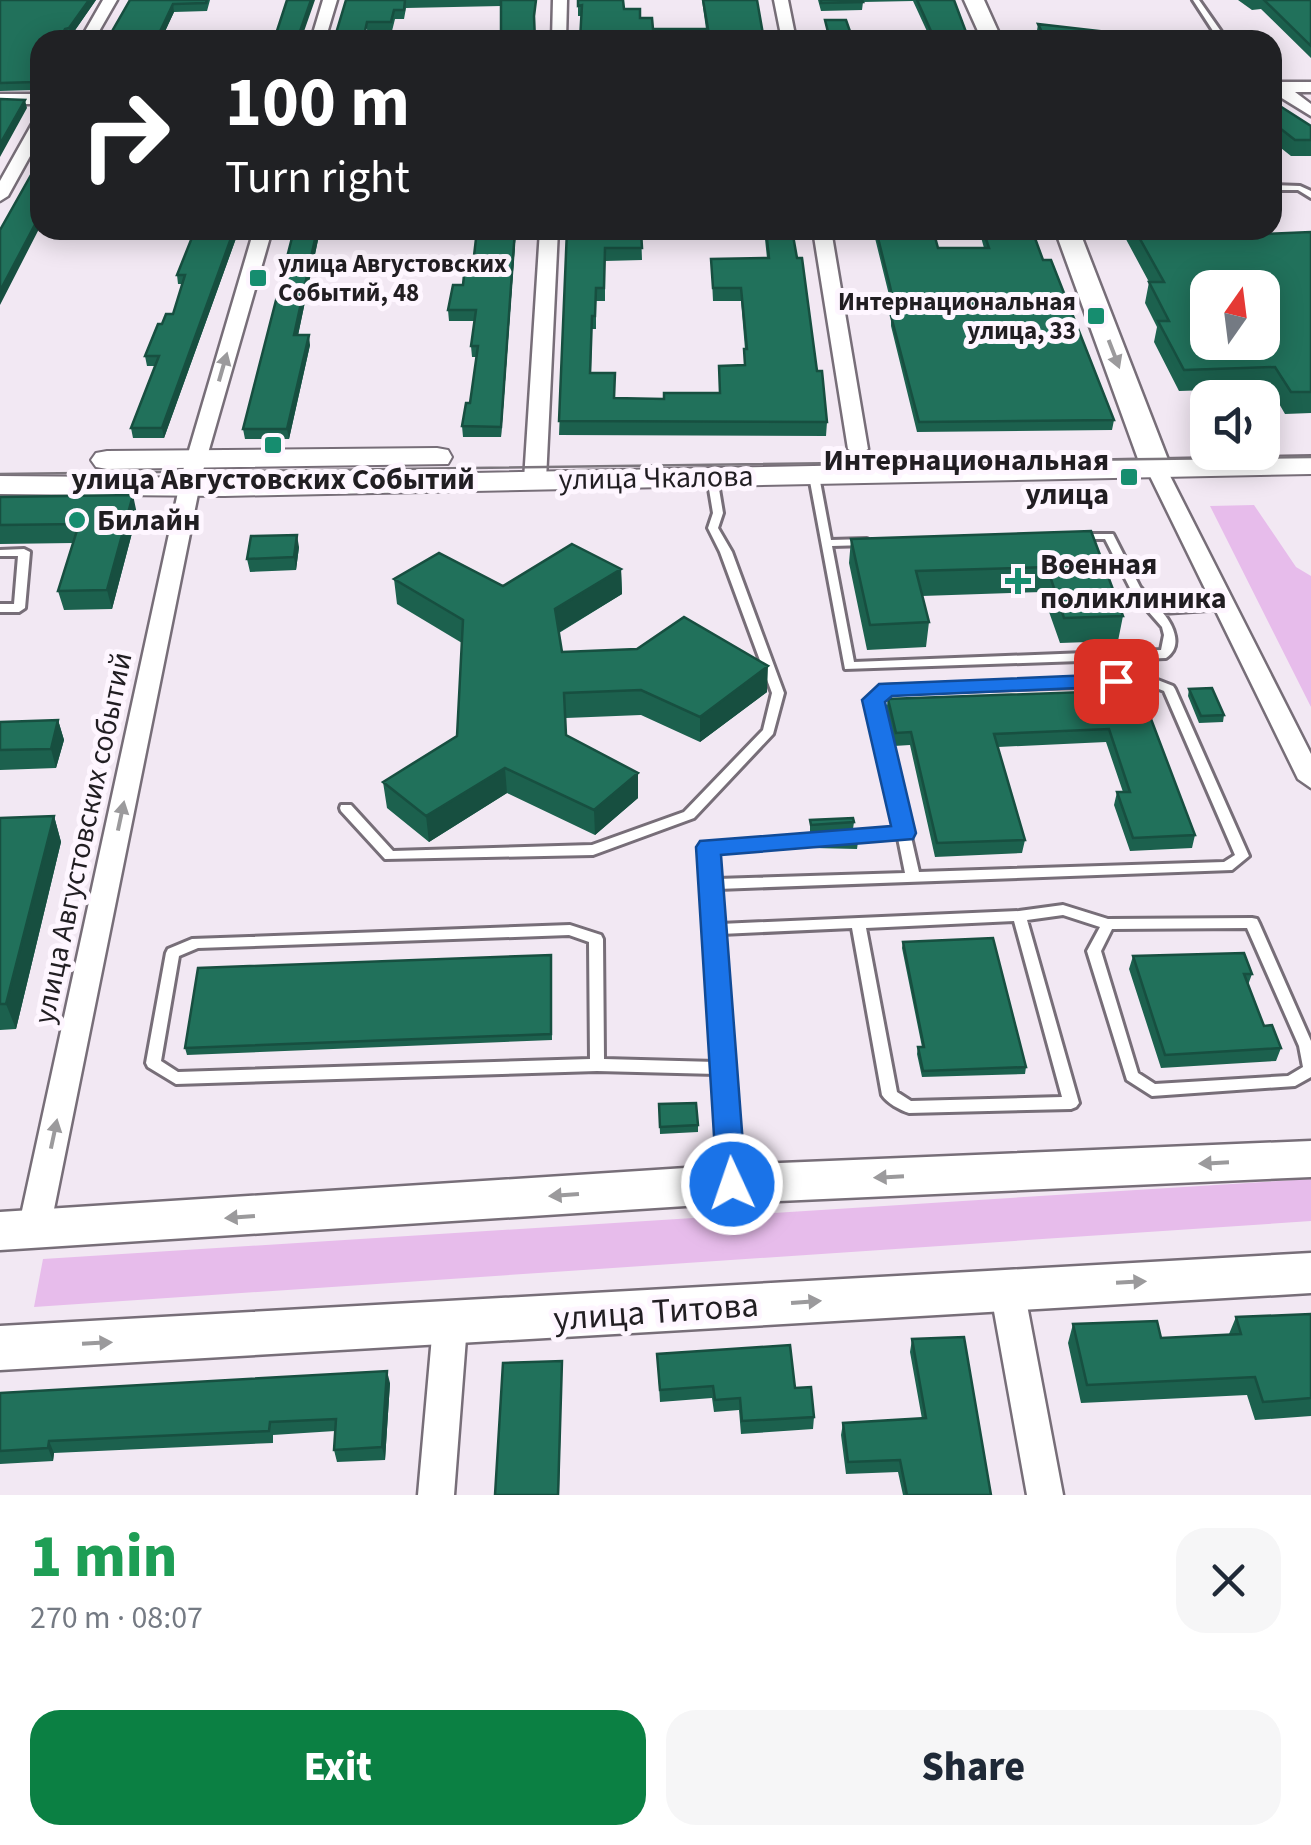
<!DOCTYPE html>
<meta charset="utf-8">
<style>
:root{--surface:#fff;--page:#f6f6f7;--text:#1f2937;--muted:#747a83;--accent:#0b8043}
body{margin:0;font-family:"Source Sans 3",sans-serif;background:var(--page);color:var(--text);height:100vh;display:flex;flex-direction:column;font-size:38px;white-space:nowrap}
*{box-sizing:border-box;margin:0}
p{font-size:32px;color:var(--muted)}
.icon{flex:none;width:55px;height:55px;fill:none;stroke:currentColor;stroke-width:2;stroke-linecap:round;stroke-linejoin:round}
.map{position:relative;height:1495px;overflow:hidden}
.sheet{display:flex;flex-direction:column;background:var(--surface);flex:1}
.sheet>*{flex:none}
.hud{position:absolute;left:30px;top:30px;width:1252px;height:210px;border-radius:30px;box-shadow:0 5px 25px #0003;background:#202124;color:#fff;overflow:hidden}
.needle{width:65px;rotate:14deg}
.fabs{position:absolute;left:1190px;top:270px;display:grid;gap:20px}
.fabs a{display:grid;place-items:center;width:90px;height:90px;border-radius:20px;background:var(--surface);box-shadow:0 5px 25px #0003;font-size:50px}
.pin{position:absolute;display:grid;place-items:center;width:85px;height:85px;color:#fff;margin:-42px;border-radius:20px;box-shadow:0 5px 15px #0006}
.me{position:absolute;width:110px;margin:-55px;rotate:357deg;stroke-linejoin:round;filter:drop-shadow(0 0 8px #0008)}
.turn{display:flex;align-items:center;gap:35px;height:210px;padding:0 30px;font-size:45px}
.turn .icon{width:130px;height:130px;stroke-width:2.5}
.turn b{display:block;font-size:70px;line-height:85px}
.round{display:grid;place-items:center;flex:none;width:105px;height:105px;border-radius:30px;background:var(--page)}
.headline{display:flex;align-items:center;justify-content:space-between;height:170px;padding:0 30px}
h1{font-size:60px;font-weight:800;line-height:75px;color:#1e9e55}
.cta{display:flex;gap:20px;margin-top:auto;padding:20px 30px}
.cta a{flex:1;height:115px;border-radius:30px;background:var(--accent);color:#fff;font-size:40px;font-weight:800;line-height:115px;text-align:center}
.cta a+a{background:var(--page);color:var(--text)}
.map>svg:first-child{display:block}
.green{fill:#e7bceb}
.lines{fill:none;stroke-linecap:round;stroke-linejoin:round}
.lane-casing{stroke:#776e78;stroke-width:6}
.street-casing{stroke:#776e78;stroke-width:5}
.secondary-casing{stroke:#776e78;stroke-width:5}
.primary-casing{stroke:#776e78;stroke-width:4}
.lane{fill:#fff;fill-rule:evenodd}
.street{fill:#fff;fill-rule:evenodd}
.secondary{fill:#fff;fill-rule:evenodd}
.primary{fill:#fff;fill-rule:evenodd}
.tram{stroke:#7c767d;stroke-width:2.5}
.wall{fill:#1c614e}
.shaded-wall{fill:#174f40}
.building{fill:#21715b;stroke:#174f40;stroke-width:2.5;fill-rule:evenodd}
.oneway{fill:#9b9a9c}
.route{fill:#1a73e8;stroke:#114b97;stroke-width:2.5}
.poi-dot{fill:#168d6f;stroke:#fef6ff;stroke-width:4}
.labels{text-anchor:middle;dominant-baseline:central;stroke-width:10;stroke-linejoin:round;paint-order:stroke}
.far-poi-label{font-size:25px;font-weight:bold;fill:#211e22;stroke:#fef6ff;text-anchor:start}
.poi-label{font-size:30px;font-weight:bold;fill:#211e22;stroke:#fef6ff;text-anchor:start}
.street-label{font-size:30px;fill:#211e22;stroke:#fef6ff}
.near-street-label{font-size:35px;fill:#211e22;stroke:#fef6ff}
</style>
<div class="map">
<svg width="1311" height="1495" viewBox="0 0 1311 1495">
<rect width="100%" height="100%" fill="#f2e8f3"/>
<path class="green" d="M 1254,505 L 1296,567 L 1311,576 L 1311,707 L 1210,506 Z
M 1311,1179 L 1311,1221 L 34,1307 L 43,1259 Z"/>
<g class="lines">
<g class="lane-casing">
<path id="lane" d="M 1193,0 L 1199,0 L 1227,40 L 1219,40 Z
M 1272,185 L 1300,186 L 1311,191 L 1311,198 L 1298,190 L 1272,190 Z
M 1162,230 L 1172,230 L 1192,245 L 1185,247 Z
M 814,473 L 819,476 L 831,540 L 867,539 L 872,542 L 867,545 L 832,546 L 854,662 L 1161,650 L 1164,635 L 1162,627 L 1133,594 L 1105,539 L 1072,539 L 1071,537 L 1072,535 L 1076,534 L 1113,534 L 1140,587 L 1157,607 L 1223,601 L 1229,605 L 1223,609 L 1163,613 C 1174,626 1183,647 1166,658 L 845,669 L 809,476 Z
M 712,474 L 717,477 L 723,513 L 718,528 L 732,552 L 784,693 L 773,734 L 694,818 L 593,855 L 385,859 L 341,811 L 340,808 L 341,805 L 351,805 L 393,851 L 592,845 L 684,812 L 763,730 L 772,693 L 720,552 L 708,528 L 713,513 L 707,477 Z
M 24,549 L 30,552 L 25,608 L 19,612 L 0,612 L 0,604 L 14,604 L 18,556 L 0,556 L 0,550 Z
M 1150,677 L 1173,686 L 1175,689 L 1249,856 L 1232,870 L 718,889 L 720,924 L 1019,911 L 1063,905 L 1108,919 L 1252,918 L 1257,919 L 1259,923 L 1311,1041 L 1311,1077 L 1295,1086 L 1152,1096 L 1127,1080 L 1087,951 L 1100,927 L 1063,915 L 1027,920 L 1079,1103 L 1076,1107 L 1071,1109 L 909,1113 C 900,1110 887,1103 882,1095 L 852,928 L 721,934 L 740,1182 L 738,1187 L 732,1189 L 726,1187 L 724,1182 L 717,1074 L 597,1071 L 176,1084 L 148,1067 L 146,1063 L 166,953 L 168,949 L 192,939 L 570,925 L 601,935 L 603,939 L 604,1059 L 716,1062 L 701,847 L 703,844 L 896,829 L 868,700 L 882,686 ZM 1149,685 L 1164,691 L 1235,855 L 1224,862 L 919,872 L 880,701 L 889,693 ZM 898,838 L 905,873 L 717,879 L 715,851 ZM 1014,921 L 1062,1097 L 911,1101 L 897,1092 L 866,928 ZM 1247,928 L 1299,1046 L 1303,1067 L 1288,1076 L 1155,1084 L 1138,1073 L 1101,951 L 1112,929 ZM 569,935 L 589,942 L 590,1059 L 178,1072 L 161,1061 L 179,956 L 198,948 Z"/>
</g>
<g class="street-casing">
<path id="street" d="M 103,0 L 117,0 L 94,40 L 80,40 Z
M 323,0 L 337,0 L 325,40 L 311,40 Z
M 553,0 L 567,0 L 566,40 L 552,40 Z
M 774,0 L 788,0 L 796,40 L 782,40 Z
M 1272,82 L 1311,82 L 1311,92 L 1295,92 L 1311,104 L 1311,116 L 1272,92 Z
M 0,94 L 40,94 L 40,104 L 0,104 Z
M 40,119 L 40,138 L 8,196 L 0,201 L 0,181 L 32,124 Z
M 254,230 L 272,230 L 202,474 L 50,1229 L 45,1239 L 34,1243 L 23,1239 L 18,1229 L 182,474 Z
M 540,230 L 558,230 L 546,480 L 535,486 L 524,480 Z
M 813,230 L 831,230 L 868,449 L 858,455 L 848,449 Z
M 1157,464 L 1167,470 L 1311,754 L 1311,788 L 1298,779 L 1147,470 Z
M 1007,1274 L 1019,1279 L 1024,1289 L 1063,1495 L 1027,1495 L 990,1289 L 995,1279 Z
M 450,1310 L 462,1314 L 467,1325 L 454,1495 L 418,1495 L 433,1325 L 438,1314 Z"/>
</g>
<g class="secondary-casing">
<path id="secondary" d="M 964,0 L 984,0 L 1002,40 L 982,40 Z
M 1055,230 L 1079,230 L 1172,470 L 1167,476 L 1147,476 L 1142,470 Z
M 1311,1141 L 1311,1177 L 732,1203 L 0,1250 L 0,1212 L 732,1165 Z
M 1311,1253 L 1311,1293 L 0,1370 L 0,1326 Z"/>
</g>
<g class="primary-casing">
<path id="primary" d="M 437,448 L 448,450 L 452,457 L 448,464 L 107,469 L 96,467 L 91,460 L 96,453 L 107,451 Z
M 1311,456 L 1311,474 L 224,496 L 0,494 L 0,476 L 224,478 Z"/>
</g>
<use href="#lane" class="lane"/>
<use href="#street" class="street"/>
<use href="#secondary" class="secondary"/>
<use href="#primary" class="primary"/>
<path class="tram" d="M 0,474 L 1311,457"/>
</g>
<path class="wall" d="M 0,0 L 96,0 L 71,36 L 67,36 L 65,40 L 40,40 L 37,90 L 0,91 Z
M 130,0 L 210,0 L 207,11 L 174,12 L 161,40 L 107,40 Z
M 346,0 L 537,0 L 501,6 L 406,8 L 404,19 L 395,19 L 392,31 L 368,31 Z
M 578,0 L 624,9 L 640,18 L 653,29 L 706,29 L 702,0 L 757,0 L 764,40 L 580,40 L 581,16 L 578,16 Z
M 818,0 L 954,0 L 969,40 L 931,40 L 913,1 L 863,2 L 862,10 L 821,11 Z
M 1238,0 L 1311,0 L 1311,58 L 1261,9 L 1252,10 Z
M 1038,24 L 1142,40 L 1038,40 L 1036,37 Z
M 1272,101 L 1311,126 L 1311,156 L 1291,156 L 1272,141 Z
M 195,230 L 239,230 L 164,438 L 133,438 L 131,428 L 155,366 L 147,366 L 145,356 L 162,324 L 173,314 L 182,284 L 178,284 L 177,275 Z
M 294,230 L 329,230 L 326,240 L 318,240 L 298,335 L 310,345 L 289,439 L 245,439 L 243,429 Z
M 516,230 L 501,437 L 463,437 L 462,426 L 470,403 L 476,357 L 472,357 L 471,346 L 474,321 L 449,321 L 448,310 L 463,285 L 474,256 Z
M 567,230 L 641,230 L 642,260 L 605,261 L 605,301 L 596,301 L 596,329 L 592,329 L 591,373 L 615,398 L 664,399 L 719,393 L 719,366 L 744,365 L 744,349 L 745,349 L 741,301 L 713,301 L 711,259 L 767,258 L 764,230 L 792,230 L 827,422 L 826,436 L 559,435 Z
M 873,230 L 933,230 L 938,248 L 984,248 L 979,230 L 1032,230 L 1043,260 L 1114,420 L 1112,430 L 917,432 L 891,326 L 891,316 L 893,316 L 889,295 Z
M 1121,230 L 1164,230 L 1168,238 L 1311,232 L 1311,413 L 1285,414 L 1270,388 L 1179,391 L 1154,342 L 1157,327 L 1145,303 L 1149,282 Z
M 0,497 L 137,514 L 112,609 L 64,610 L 58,591 L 73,543 L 0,544 Z
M 1091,531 L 1123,616 L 1118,641 L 1060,643 L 1042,592 L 922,596 L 929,622 L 926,647 L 867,650 L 849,563 L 851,539 Z
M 299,547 L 296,570 L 250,572 L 247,559 Z
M 621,569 L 622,594 L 559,633 L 562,652 L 767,692 L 700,742 L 641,715 L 566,718 L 566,735 L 638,773 L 638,798 L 595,835 L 507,793 L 429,842 L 387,808 L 383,782 L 457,736 L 462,643 L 397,604 L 394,579 L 503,586 Z
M 1189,689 L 1224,715 L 1223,722 L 1199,723 L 1188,696 Z
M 1140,690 L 1195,835 L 1192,848 L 1130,851 L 1114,805 L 1117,792 L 1123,792 L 1106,742 L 998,747 L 1025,840 L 1022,853 L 935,857 L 910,745 L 894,746 L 886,712 L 888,699 Z
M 58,720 L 64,740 L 56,768 L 0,770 L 0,722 Z
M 54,816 L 61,842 L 16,1029 L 0,1030 L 0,818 Z
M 810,820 L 854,822 L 853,829 L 810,832 Z
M 814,841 L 858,842 L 857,849 L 813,848 Z
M 903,942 L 1026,1067 L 1025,1074 L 922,1077 L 917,1054 L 918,1047 L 922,1047 L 902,948 Z
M 551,955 L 552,1040 L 187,1055 L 185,1048 Z
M 1133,956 L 1252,974 L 1248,985 L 1264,1026 L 1281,1048 L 1276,1061 L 1161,1068 L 1129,969 Z
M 659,1104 L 698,1125 L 698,1132 L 660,1134 Z
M 1311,1314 L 1311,1416 L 1255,1420 L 1247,1395 L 1081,1403 L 1068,1343 L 1073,1324 L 1161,1338 L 1229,1334 L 1236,1317 Z
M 912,1339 L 991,1495 L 903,1495 L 898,1472 L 846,1474 L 841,1435 L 843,1423 L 922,1419 L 910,1352 Z
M 657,1354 L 795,1388 L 814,1417 L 813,1429 L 741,1434 L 739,1410 L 714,1412 L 712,1398 L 660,1402 Z
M 390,1383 L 385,1460 L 337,1462 L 334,1450 L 335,1431 L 273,1435 L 273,1443 L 54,1453 L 53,1461 L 0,1464 L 0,1393 Z"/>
<path class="shaded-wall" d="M 89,0 L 96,0 L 71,36 L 69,28 Z
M 311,0 L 315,0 L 301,40 L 297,40 Z
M 173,4 L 174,12 L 161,40 L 156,40 Z
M 65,29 L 67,36 L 65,40 L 59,40 Z
M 40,73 L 40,84 L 37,90 L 35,82 Z
M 25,100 L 27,108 L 0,157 L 0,144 Z
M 40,215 L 40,227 L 0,305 L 0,291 Z
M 234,230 L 239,230 L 164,438 L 162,428 Z
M 317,230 L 318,240 L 296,345 L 294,335 Z
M 515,230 L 516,230 L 501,437 L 501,427 Z
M 309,335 L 310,345 L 289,439 L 287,429 Z
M 133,495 L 137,514 L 112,609 L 107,590 Z
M 297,535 L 299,547 L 296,570 L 294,557 Z
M 621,569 L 622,594 L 556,634 L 555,609 Z
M 768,666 L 767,692 L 700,742 L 700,717 Z
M 58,720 L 64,740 L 56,768 L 51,749 Z
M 505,768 L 507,793 L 429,842 L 426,816 Z
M 638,773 L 638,798 L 595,835 L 594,810 Z
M 54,816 L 61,842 L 16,1029 L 6,1004 Z
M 562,1361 L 559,1495 L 558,1495 Z
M 387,1371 L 390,1383 L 385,1460 L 382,1447 Z
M 49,1441 L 54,1453 L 53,1461 L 48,1448 Z"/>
<path class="building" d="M 0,0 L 89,0 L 69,28 L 65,29 L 59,40 L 40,40 L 40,73 L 35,82 L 0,83 Z
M 130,0 L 207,0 L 206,3 L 173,4 L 156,40 L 107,40 Z
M 287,0 L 311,0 L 297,40 L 274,40 Z
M 346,0 L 405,0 L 404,10 L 394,10 L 391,22 L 367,22 L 363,40 L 334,40 Z
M 501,0 L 536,0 L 534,16 L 535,40 L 501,40 Z
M 578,0 L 623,0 L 624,9 L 640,9 L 640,18 L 652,18 L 653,29 L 708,29 L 703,0 L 757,0 L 764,40 L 580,40 L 582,5 L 578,6 Z
M 821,0 L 862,0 L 863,2 L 821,3 Z
M 917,0 L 954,0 L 969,40 L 935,40 Z
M 1264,0 L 1311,0 L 1311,46 Z
M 825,20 L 846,20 L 853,40 L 830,40 Z
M 1038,24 L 1143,36 L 1142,40 L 1046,40 Z
M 0,99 L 25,100 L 0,144 Z
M 1272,101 L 1311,126 L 1311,140 L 1295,140 L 1272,122 Z
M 40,159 L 40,215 L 0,291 L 0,230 Z
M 195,230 L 234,230 L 162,428 L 131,428 L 159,356 L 145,356 L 158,324 L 162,324 L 166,314 L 173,314 L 185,275 L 177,275 Z
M 294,230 L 325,230 L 317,230 L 294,335 L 309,335 L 287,429 L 243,429 Z
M 477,230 L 515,230 L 501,427 L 462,426 L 466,403 L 470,403 L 478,346 L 471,346 L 476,310 L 448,310 L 453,285 L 463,285 L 466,256 L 474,256 Z
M 567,230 L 641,230 L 642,248 L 605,248 L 604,288 L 596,288 L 595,316 L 592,316 L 590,373 L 615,373 L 614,398 L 664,399 L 664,393 L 720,393 L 719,366 L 745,365 L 744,349 L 747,349 L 741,288 L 713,288 L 711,259 L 769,258 L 766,230 L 792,230 L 797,258 L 802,258 L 817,371 L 822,371 L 827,422 L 559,421 Z
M 876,230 L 933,230 L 938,248 L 989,248 L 983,230 L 1032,230 L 1043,260 L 1051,260 L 1114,420 L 919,422 L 891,316 L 896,316 L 890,286 Z
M 1135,230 L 1164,230 L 1168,238 L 1311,232 L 1311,392 L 1291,392 L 1275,367 L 1184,370 L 1158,321 L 1169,321 L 1149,282 L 1164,282 ZM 1208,288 L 1262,288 L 1262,342 L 1208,342 Z
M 133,495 L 107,590 L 58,591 L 79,524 L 0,525 L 0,497 Z
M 1091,531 L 1123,616 L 1064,618 L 1047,567 L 916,571 L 929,622 L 870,625 L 851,539 Z
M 297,535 L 294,557 L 247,559 L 251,536 Z
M 572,544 L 621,569 L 555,609 L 562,652 L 637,649 L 684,617 L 768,666 L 700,717 L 641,690 L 564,693 L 566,735 L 638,773 L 594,810 L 505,768 L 426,816 L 383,782 L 457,736 L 463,620 L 394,579 L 439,553 L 503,586 Z
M 1212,688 L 1224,715 L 1201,716 L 1189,689 Z
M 1140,690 L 1195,835 L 1133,838 L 1117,792 L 1130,792 L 1109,729 L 994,734 L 1025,840 L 937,843 L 911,732 L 896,733 L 888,699 Z
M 58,720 L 51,749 L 0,750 L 0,722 Z
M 54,816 L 6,1004 L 0,1004 L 0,818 Z
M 853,818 L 854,822 L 811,825 L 810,820 Z
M 857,838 L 858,842 L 814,841 Z
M 993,938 L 1026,1067 L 923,1071 L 918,1047 L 924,1047 L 903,942 Z
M 1244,953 L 1252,974 L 1244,974 L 1264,1026 L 1272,1025 L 1281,1048 L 1165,1055 L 1133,956 Z
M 551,955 L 551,1034 L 185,1048 L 198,968 Z
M 696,1103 L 698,1125 L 660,1127 L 659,1104 Z
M 1311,1314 L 1311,1398 L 1263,1402 L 1255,1377 L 1087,1385 L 1073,1324 L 1157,1321 L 1161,1338 L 1241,1334 L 1236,1317 Z
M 964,1337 L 991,1495 L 907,1495 L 900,1460 L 848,1462 L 843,1423 L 926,1418 L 912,1339 Z
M 790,1345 L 795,1388 L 811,1387 L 814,1417 L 742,1421 L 740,1398 L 715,1400 L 713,1386 L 660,1390 L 657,1354 Z
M 562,1361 L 558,1495 L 495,1495 L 503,1363 Z
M 387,1371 L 382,1447 L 334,1450 L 336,1419 L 270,1422 L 269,1431 L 49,1441 L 48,1448 L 0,1451 L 0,1393 Z"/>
<defs><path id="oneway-solid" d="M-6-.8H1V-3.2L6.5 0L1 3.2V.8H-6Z" transform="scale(2.5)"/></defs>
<g class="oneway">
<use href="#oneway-solid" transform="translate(1114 354) rotate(69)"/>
<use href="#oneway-solid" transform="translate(223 367) rotate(-74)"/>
<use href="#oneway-solid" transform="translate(121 816) rotate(-78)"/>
<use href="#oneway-solid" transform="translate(54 1134) rotate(-78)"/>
<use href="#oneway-solid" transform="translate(1214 1163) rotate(177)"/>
<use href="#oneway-solid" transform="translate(889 1177) rotate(177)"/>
<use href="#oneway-solid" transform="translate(564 1195) rotate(176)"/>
<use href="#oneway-solid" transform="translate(240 1217) rotate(176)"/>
<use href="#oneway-solid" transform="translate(1131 1282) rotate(-3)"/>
<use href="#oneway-solid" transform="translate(806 1302) rotate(-4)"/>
<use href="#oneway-solid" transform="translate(97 1343) rotate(-3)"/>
</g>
<path class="route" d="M 1116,674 L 1127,681 L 1123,686 L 892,696 L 885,702 L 916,833 L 913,839 L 721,855 L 746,1184 L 742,1193 L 732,1196 L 722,1193 L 717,1184 L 696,847 L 700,841 L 891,826 L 862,700 L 879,684 Z"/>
<g class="poi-dot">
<rect x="248" y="268" width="20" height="20" rx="5"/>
<rect x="1086" y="306" width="20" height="20" rx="5"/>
<rect x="263" y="435" width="20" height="20" rx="5"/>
<rect x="1119" y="467" width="20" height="20" rx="5"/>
<circle cx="77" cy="520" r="10"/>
<path d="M1013 566h10v10h10v10h-10v10h-10v-10h-10v-10h10z"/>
</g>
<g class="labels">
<g class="far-poi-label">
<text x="278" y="264">улица Августовских<tspan x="278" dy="29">Событий, 48</tspan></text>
<text x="1076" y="302" text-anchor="end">Интернациональная<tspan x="1076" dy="29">улица, 33</tspan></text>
</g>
<g class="poi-label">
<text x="1109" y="460" text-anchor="end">Интернациональная<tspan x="1109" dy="34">улица</tspan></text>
<text x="273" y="479" text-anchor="middle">улица Августовских Событий</text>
<text x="97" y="520">Билайн</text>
<text x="1040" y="564">Военная<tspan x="1040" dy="34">поликлиника</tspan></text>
</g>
<g class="street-label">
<text transform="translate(656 478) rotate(-1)">улица Чкалова</text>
<text transform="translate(83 838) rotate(-78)">улица Августовских событий</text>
</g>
<g class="near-street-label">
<text transform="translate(656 1312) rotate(-4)">улица Титова</text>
</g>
</g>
</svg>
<div class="fabs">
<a><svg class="needle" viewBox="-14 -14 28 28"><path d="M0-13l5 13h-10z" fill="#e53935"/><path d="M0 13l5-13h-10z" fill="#747a83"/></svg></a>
<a><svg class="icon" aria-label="sound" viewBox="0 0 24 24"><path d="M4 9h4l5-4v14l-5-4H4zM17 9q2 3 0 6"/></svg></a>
</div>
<div class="pin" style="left:1116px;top:681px;background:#d93025"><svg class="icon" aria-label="arrive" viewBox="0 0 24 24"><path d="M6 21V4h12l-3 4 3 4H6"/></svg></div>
<svg class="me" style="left:732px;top:1184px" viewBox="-20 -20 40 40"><circle r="17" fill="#1a73e8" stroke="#fff" stroke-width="3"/><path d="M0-11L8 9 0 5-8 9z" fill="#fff"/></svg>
<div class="hud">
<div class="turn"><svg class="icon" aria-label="right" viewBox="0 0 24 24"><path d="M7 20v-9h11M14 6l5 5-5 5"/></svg><div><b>100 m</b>Turn right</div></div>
</div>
</div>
<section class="sheet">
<div class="headline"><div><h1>1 min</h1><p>270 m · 08:07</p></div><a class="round"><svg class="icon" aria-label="close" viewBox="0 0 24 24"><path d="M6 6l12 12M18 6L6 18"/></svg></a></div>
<div class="cta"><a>Exit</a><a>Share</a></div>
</section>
